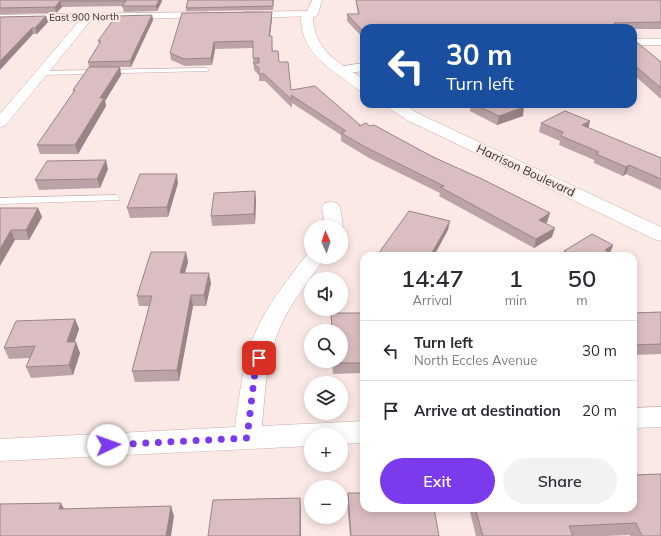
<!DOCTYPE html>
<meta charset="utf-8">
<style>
:root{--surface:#fff;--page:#f2f2f3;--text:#2b2b33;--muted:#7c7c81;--line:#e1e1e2;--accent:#7c3aed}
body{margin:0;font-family:Mulish,sans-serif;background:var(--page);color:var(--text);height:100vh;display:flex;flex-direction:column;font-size:15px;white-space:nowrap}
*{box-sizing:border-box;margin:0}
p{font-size:13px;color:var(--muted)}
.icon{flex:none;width:22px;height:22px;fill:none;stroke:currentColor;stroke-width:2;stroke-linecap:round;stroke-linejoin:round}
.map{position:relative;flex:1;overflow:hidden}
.side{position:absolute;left:360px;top:252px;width:277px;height:260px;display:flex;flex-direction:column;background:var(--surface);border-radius:12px;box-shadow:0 2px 10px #0003}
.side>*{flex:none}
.hud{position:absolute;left:360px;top:24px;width:277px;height:84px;border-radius:12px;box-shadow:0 2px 10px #0003;background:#1a4fa0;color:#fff;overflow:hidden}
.needle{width:26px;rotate:357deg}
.tools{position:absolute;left:304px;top:220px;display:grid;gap:8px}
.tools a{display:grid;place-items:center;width:44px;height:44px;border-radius:50%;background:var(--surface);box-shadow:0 2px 10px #0003;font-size:20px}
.pin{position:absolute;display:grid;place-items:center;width:34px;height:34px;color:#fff;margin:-17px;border-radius:8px;box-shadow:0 2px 6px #0006}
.me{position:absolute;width:44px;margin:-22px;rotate:87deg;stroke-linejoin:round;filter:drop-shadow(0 0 3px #0008)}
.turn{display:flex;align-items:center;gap:14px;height:84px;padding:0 20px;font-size:18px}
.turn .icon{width:52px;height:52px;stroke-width:2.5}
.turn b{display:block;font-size:28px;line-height:34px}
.eta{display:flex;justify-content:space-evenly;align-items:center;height:68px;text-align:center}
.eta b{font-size:24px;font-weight:600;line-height:28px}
.primary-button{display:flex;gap:8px;margin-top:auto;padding:8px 20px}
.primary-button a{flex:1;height:46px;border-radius:24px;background:var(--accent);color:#fff;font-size:16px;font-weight:600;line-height:46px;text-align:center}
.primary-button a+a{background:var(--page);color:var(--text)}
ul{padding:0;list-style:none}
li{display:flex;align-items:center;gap:12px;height:60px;padding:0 20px;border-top:1px solid var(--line)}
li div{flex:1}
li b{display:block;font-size:15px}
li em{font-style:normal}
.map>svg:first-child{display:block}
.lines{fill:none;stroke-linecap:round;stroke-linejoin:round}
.service-casing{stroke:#caada8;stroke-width:1}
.minor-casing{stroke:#caada8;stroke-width:1}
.tertiary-casing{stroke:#caada8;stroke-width:1}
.service{fill:#fff;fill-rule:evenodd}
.minor{fill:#fff;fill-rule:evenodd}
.tertiary{fill:#fff;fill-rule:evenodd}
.wall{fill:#bca3a7}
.shaded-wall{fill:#998588}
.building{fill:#dbbec2;stroke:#998588}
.route{stroke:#7c3aed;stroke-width:7;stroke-dasharray:0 12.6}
.labels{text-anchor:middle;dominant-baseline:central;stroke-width:4;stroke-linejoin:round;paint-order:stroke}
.far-street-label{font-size:10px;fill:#372c2a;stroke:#fbe9e6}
.street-label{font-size:12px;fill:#372c2a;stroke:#fbe9e6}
</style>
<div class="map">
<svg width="661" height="536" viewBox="0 0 661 536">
<rect width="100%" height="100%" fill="#fbe9e6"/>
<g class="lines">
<g class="service-casing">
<path id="service" d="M 206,68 L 209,70 L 208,71 L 42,75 L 39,73 L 42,71 Z
M 116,195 L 120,198 L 119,200 L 0,204 L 0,198 Z"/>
</g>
<g class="minor-casing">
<path id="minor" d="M 312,11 L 317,14 L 316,16 L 244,18 L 239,15 L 244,12 Z
M 208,12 L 212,13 L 213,15 L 212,17 L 91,20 L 5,126 L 0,127 L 0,114 L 80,20 L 0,21 L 0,15 Z
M 633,39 L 661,39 L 661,45 L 633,45 Z
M 364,63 L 364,71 L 342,74 L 338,73 L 336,70 L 338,67 Z
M 331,202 L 337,203 L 340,207 L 343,227 L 341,230 L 341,227 L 325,227 L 322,207 L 325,203 Z
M 311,252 L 311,257 L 325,257 C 309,281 290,303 279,330 C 266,360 265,394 262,426 L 364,421 L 364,443 L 341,444 L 341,435 L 311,435 L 311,446 L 0,461 L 0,439 L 235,427 C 239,399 242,370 251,343 C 263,309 287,281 308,253 Z
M 661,407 L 661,427 L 633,428 L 633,408 Z"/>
</g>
<g class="tertiary-casing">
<path id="tertiary" d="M 312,0 L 322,0 L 318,14 L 313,18 C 314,51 340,63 364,80 L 364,91 L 359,90 C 332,69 301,55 301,17 L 307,12 Z
M 384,104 L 403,104 L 419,114 L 661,227 L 661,241 L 654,239 L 407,120 L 387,107 Z"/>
</g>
<use href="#service" class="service"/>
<use href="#minor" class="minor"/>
<use href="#tertiary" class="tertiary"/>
</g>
<path class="wall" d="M 0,0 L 162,1 L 157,11 L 124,12 L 122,6 L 62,7 L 56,13 L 0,14 Z
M 188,0 L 274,0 L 273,10 L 186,11 L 186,8 Z
M 356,0 L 661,0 L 661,29 L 633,29 L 633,28 L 364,28 L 364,39 L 347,21 L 347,14 L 358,14 L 356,3 Z
M 152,15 L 153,20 L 131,67 L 120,67 L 121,75 L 105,101 L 106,106 L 78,154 L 40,154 L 37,145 L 74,93 L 73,90 L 89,67 L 88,62 L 99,44 L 98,41 Z
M 46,16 L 48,22 L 37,34 L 33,34 L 0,17 Z
M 272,18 L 270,36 L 273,51 L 279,62 L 291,90 L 360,125 L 360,126 L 370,126 L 550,213 L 547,222 L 546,223 L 552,237 L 534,248 L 439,196 L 440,193 L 369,158 L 341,141 L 341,135 L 292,103 L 292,108 L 265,81 L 259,81 L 259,75 L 254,70 L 253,58 L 253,48 L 215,49 L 212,65 L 185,66 L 171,60 L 170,53 Z
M 633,39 L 661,62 L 661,99 L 633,74 Z
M 471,104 L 518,104 L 523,116 L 497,125 L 470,111 Z
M 541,123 L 588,128 L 661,158 L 661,190 L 626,174 L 623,176 L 594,163 L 594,160 L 559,145 L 560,141 L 539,132 Z
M 108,169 L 100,188 L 39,190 L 35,180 Z
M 178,183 L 168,217 L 130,218 L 127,208 Z
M 255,191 L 256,201 L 255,224 L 212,226 L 211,216 Z
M 0,208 L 38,208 L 42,217 L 29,240 L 15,240 Z
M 613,245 L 610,253 L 616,256 L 563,256 L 564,251 Z
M 186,252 L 188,262 L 185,273 L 211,283 L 206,306 L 193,306 L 179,381 L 135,382 L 132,371 L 149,306 L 139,306 L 137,296 Z
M 661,312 L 661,354 L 633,355 L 633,313 Z
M 331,313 L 364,313 L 364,373 L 333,374 L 332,361 L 341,361 L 341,331 L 331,331 Z
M 75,319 L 79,329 L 74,342 L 80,353 L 73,375 L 31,378 L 26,367 L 30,358 L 9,359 L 4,348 Z
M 348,493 L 439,536 L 350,536 L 347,504 Z
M 469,508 L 633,508 L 661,536 L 630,536 L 630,535 L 605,536 L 476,536 Z"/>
<path class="shaded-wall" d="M 159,0 L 162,0 L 162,1 L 157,11 L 156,6 Z
M 60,1 L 62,7 L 56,13 L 55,7 Z
M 272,12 L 272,18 L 269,42 L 269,36 Z
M 152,15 L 153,20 L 131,67 L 130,61 Z
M 46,16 L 48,22 L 37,34 L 35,28 Z
M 32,28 L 33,34 L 0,70 L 0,61 Z
M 214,42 L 215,49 L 212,65 L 211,58 Z
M 120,67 L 121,75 L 105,101 L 106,106 L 78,154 L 75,145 L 100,98 Z
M 524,107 L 523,116 L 497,125 L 499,116 Z
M 590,121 L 588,130 L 582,125 Z
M 106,160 L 108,169 L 100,188 L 97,179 Z
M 629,165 L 626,174 L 623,176 L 626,167 Z
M 177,174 L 178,183 L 168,217 L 167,207 Z
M 255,191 L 256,201 L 255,224 L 254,214 Z
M 38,208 L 42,217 L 29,240 L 26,230 Z
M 550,213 L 547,222 L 537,229 L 539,220 Z
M 450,221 L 448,230 L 434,256 L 430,256 Z
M 555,228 L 552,237 L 534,248 L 536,239 Z
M 11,230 L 15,240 L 0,266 L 0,249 Z
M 613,245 L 609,256 L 605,250 Z
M 186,252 L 188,262 L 182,283 L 180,273 Z
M 209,273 L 211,283 L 206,306 L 204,295 Z
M 191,295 L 193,306 L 179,381 L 177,370 Z
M 75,319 L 79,329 L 71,353 L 67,342 Z
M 76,342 L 80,353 L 73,375 L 69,365 Z
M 300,498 L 301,509 L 301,536 L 300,536 Z
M 61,503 L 66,513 L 59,509 Z
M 171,506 L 174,516 L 171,536 L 166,536 Z"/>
<path class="building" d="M 0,0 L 159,0 L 156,6 L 122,6 L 126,1 L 60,1 L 55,7 L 0,8 Z
M 188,0 L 273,0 L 273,6 L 186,8 Z
M 356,0 L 661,0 L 661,22 L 614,23 L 620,28 L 364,28 L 364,32 L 347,14 L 359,14 Z
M 272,12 L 269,36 L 272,36 L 272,51 L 278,51 L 279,62 L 288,62 L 291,90 L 315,86 L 360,125 L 359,126 L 366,123 L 370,126 L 374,125 L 433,157 L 482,179 L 550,213 L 539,220 L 555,228 L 536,239 L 440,187 L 444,186 L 369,149 L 341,133 L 346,131 L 291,95 L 292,100 L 264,74 L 259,74 L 259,68 L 253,63 L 259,63 L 259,58 L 253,58 L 253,41 L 214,42 L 211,58 L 184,59 L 170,53 L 182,13 Z
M 152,15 L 130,61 L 88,62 L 101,41 L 98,41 L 116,16 Z
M 46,16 L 35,28 L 32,28 L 0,61 L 0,17 Z
M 633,39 L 661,62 L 661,88 L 633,64 Z
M 89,67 L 120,67 L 100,98 L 104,98 L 75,145 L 37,145 L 75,90 L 73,90 Z
M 474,104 L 518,104 L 524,107 L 499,116 Z
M 565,111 L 590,121 L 582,125 L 661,158 L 661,179 L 629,165 L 626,167 L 596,154 L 599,152 L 561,136 L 563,132 L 541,123 Z
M 106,160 L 97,179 L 35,180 L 47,161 Z
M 140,174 L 177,174 L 167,207 L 127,208 Z
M 255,191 L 254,214 L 211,216 L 214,193 Z
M 0,208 L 38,208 L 26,230 L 11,230 L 0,249 Z
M 409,211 L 450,221 L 430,256 L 378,256 L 381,250 Z
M 592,234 L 613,245 L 605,250 L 616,256 L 573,256 L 564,251 Z
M 151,252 L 186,252 L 180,273 L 209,273 L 204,295 L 191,295 L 177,370 L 132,371 L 152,296 L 137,296 Z
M 661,312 L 661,344 L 633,345 L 633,313 Z
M 331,313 L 364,313 L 364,363 L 333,363 L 333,361 L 341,361 L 341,331 L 332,331 Z
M 75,319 L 67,342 L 76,342 L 69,365 L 26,367 L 35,346 L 4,348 L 16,321 Z
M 661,474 L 661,536 L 642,536 L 636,523 L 569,526 L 573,536 L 483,536 L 475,508 L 633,508 L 633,475 Z
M 348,493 L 364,493 L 364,508 L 434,508 L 439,536 L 351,536 Z
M 300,498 L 300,536 L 208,536 L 213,500 Z
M 61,503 L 59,509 L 171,506 L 166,536 L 0,536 L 0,504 Z"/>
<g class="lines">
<path class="route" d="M 108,445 L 247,438 L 255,372 L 259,358"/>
</g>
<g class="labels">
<g class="far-street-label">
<text transform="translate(84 17) rotate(-1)">East 900 North</text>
</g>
<g class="street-label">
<text transform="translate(526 170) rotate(25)">Harrison Boulevard</text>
</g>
</g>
</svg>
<div class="tools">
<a><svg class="needle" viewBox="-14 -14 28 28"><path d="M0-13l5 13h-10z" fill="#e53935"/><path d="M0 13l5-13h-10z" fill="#7c7c81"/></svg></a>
<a><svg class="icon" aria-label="sound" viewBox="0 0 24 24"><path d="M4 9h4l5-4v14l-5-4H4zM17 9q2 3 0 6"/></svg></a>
<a><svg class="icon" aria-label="search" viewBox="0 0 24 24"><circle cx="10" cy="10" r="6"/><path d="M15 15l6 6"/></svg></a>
<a><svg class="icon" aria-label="layers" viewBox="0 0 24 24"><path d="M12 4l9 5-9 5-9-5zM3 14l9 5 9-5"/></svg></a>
<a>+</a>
<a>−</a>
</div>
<div class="pin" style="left:259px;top:358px;background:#d93025"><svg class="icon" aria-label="arrive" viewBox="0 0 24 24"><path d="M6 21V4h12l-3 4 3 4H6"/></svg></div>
<svg class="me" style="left:108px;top:445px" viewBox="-20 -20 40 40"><circle r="19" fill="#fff"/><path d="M0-13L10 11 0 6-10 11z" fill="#7c3aed"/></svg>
<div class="hud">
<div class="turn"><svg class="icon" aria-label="left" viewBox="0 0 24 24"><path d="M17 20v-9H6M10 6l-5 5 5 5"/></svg><div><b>30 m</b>Turn left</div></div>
</div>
<section class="side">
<div class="eta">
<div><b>14:47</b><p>Arrival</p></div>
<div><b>1</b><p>min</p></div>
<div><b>50</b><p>m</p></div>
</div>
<ul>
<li><svg class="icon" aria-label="left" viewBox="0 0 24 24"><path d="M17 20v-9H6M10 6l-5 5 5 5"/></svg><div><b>Turn left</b><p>North Eccles Avenue</p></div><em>30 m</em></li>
<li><svg class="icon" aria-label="arrive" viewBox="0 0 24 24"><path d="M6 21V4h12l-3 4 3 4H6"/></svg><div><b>Arrive at destination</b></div><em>20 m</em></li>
</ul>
<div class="primary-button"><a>Exit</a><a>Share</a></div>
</section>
</div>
